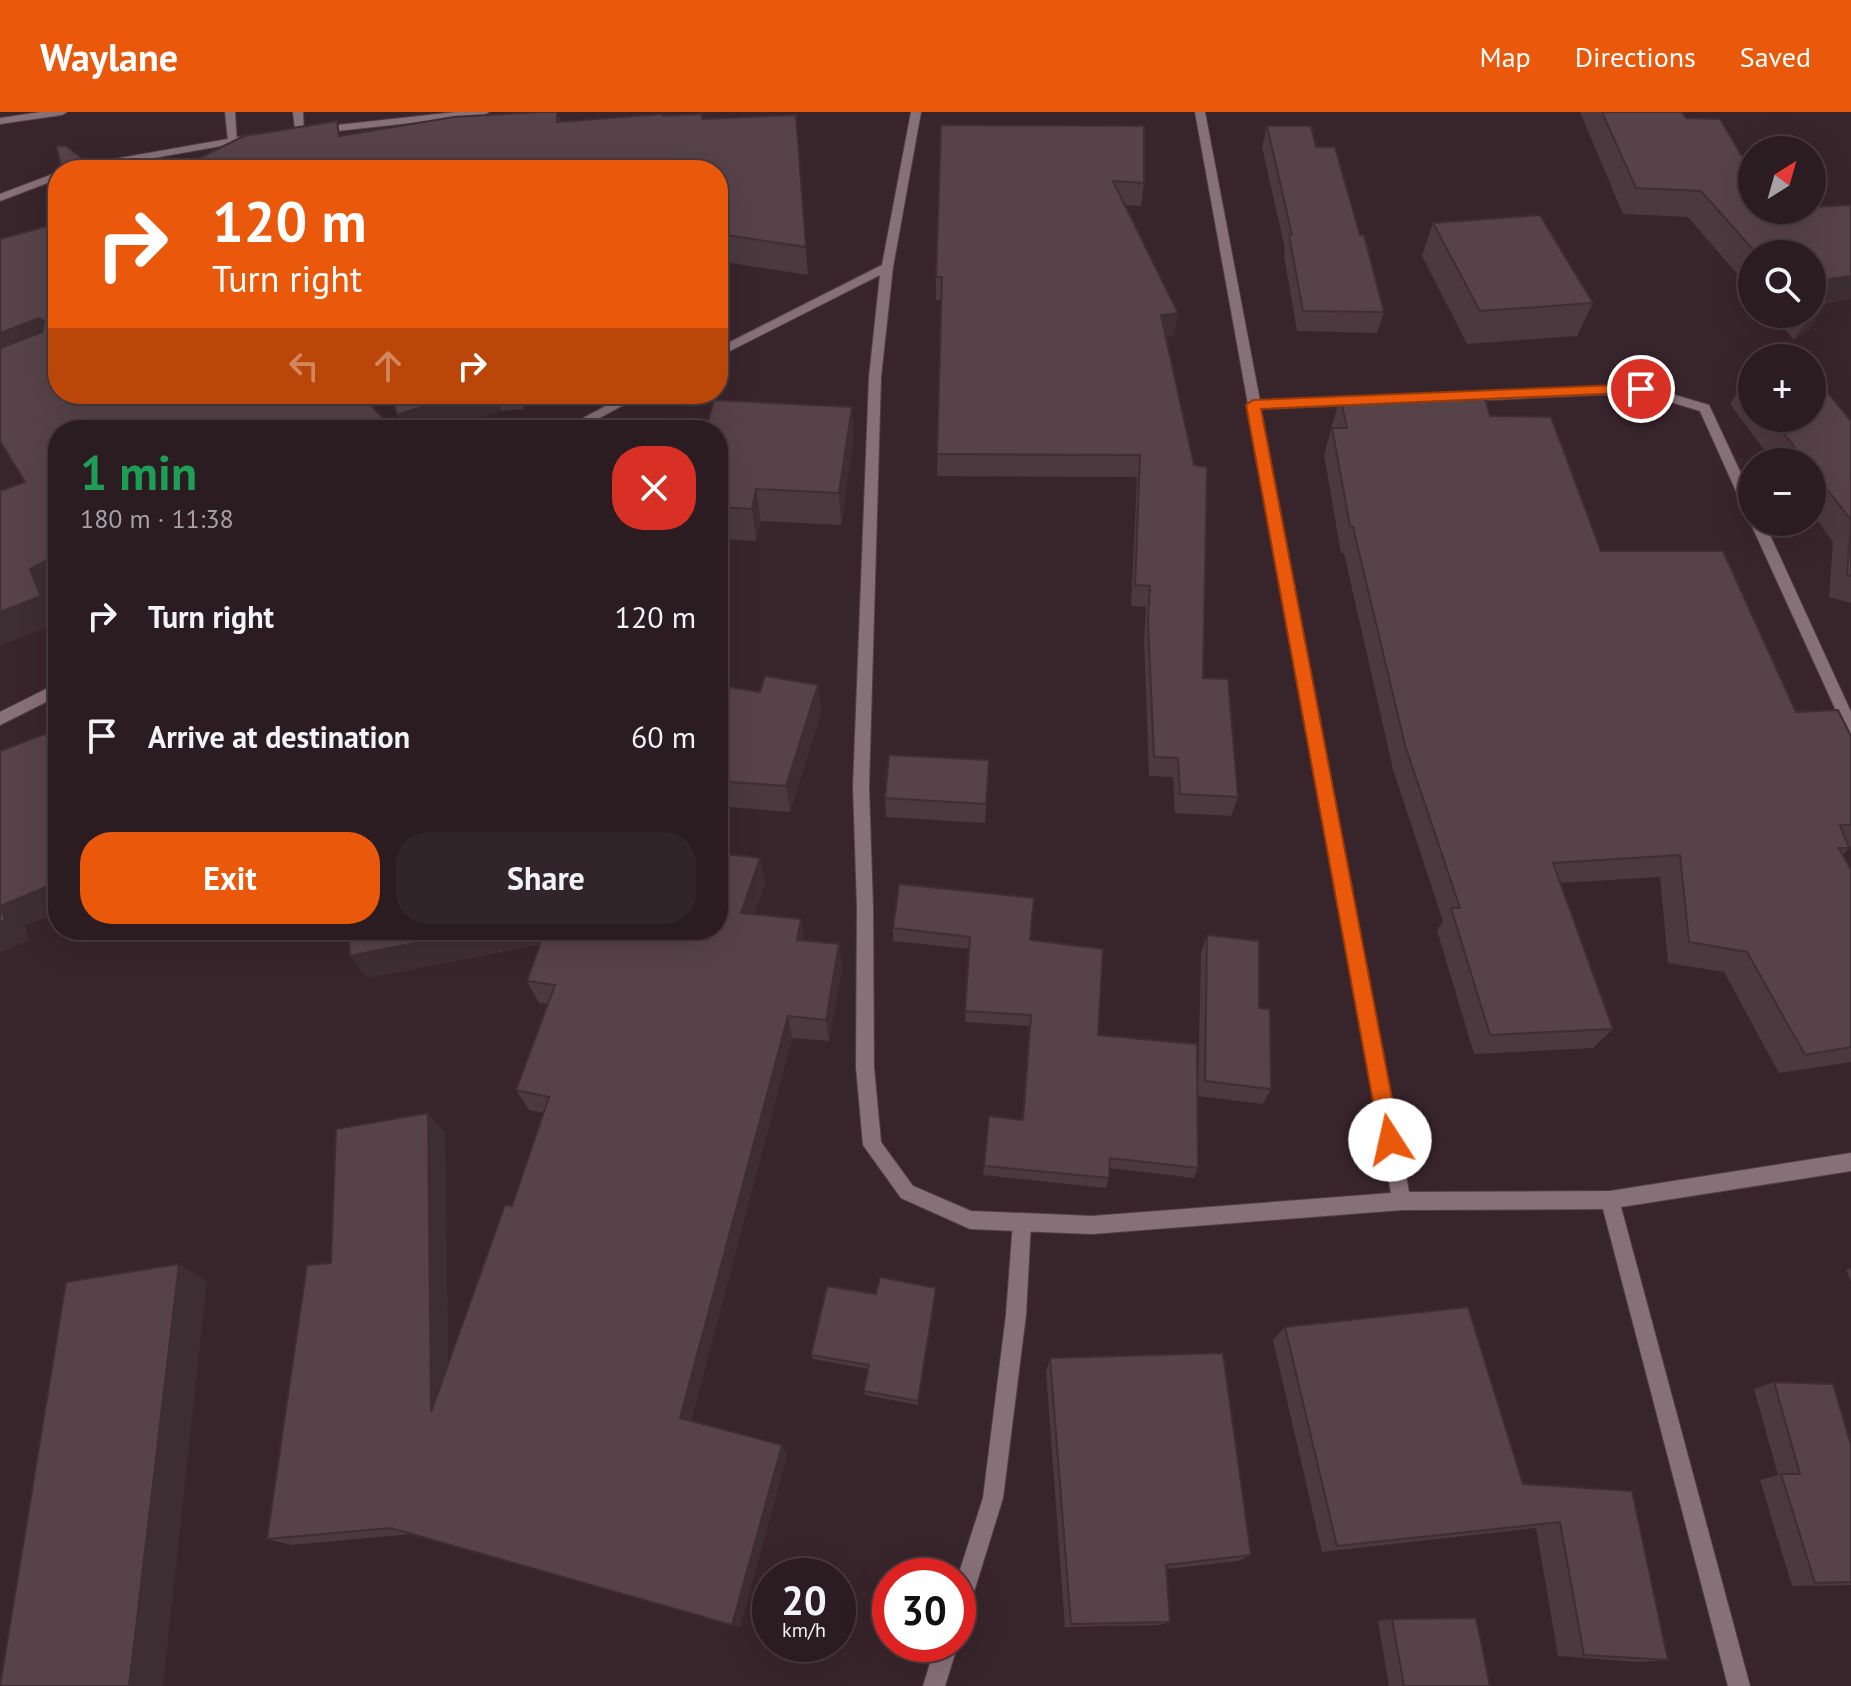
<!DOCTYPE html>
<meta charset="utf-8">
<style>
:root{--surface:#2a1c20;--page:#322529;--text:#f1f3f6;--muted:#a5a1a5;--line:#463a3e;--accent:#ea580c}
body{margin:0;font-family:"PT Sans",sans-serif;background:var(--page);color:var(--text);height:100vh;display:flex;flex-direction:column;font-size:30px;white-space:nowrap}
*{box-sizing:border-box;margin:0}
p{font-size:26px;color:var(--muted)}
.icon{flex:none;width:44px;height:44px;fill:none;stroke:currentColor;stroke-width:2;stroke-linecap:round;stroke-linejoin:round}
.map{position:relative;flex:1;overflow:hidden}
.panel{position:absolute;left:48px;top:308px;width:680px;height:520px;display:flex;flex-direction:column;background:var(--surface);border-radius:32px;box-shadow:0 8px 32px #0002,0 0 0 2px var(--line)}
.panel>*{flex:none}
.guide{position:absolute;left:48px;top:48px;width:680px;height:244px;border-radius:32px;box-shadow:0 8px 32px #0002,0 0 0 2px var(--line);background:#ea580c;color:#fff;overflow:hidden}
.needle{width:52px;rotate:37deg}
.buttons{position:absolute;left:1738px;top:24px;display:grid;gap:16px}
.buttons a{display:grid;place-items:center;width:88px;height:88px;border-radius:50%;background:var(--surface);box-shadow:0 8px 32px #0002,0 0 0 2px var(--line);font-size:40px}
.speed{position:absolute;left:752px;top:1446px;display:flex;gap:16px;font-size:40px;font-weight:700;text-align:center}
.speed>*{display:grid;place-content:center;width:104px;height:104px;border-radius:50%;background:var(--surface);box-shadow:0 8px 32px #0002,0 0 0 2px var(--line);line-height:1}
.speed small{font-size:20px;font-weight:400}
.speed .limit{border:12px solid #d22;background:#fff;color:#111}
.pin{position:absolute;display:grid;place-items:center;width:68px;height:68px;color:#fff;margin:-34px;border:4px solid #fff;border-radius:50%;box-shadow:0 2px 8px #0007}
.me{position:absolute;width:88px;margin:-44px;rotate:350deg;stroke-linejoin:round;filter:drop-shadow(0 0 6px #0008)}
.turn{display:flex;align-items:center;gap:28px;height:168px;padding:0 32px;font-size:36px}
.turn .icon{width:104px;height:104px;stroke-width:2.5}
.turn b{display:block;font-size:56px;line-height:68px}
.lanes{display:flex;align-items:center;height:76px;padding:0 32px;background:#0003;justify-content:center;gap:40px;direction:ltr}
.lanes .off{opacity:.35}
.round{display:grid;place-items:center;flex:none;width:84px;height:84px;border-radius:32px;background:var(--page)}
.headline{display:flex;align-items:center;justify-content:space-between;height:136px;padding:0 32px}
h1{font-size:48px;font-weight:700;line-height:60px;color:#1e9e55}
.action{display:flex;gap:16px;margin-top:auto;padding:16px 32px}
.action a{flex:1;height:92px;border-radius:32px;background:var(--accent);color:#fff;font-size:32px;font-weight:700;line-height:92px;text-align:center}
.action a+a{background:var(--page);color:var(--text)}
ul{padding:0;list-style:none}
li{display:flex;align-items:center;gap:24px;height:120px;padding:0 32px}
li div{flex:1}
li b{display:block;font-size:30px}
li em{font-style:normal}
header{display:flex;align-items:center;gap:48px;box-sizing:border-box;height:112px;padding:0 40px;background:var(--accent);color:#fff}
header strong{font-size:38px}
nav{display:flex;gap:44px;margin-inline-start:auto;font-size:28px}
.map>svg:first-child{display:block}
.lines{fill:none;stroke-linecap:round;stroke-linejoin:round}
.lane-casing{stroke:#514147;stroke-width:2}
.street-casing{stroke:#514147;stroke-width:2}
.lane{fill:#877077;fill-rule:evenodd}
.street{fill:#877077;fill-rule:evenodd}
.wall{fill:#4b393f}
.shaded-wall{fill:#3d2e33}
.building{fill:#574249;stroke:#3d2e33;stroke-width:2}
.route{fill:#ea580c;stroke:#983908;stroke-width:2}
</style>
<header>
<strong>Waylane</strong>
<nav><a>Map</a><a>Directions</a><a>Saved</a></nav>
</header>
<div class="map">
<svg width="1851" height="1574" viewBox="0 0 1851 1574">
<rect width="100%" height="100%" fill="#38252b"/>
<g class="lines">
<g class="lane-casing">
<path id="lane" d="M 41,0 L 67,0 L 62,3 L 0,12 L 0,6 Z
M 225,0 L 235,0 L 237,31 L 228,29 Z
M 293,0 L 303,0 L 304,20 L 295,18 Z
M 1022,1101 L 1028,1104 L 1031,1110 L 1026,1203 L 1003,1386 L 969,1496 L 965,1503 L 958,1507 L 958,1464 L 983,1386 L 1006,1203 L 1013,1110 L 1016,1104 Z
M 936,1532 L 958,1532 L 945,1574 L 923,1574 Z"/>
</g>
<g class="street-casing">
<path id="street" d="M 456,0 L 489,0 L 484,3 L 319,21 L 314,18 L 319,15 Z
M 911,0 L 921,0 L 893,155 L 881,265 L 869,675 L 873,795 L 874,955 L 881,1030 L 913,1074 L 971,1099 L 1092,1104 L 1391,1081 L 1195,0 L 1205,0 L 1260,289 L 1359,285 L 1365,289 L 1359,293 L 1261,297 L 1409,1080 L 1610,1079 L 1851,1041 L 1851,1059 L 1621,1095 L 1750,1574 L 1728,1574 L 1603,1097 L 1402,1098 L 1092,1122 L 970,1117 L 901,1086 L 863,1033 L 856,955 L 857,795 L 853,675 L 869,265 L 880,163 L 718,245 L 718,236 L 882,153 Z
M 256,22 L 260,23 L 260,27 L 87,58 L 64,58 L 69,55 Z
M 58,60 L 58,67 L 0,89 L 0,82 Z
M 1641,273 L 1709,293 L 1752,385 L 1752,404 L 1745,399 L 1700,299 L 1641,281 L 1422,291 L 1416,287 L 1422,283 Z
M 628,282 L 644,282 L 577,318 L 561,318 Z
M 1752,407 L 1752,410 L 1764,410 L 1851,600 L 1851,622 L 1844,616 L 1750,410 Z
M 58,571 L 58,584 L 0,613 L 0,600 Z"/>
</g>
<use href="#lane" class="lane"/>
<use href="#street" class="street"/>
</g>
<path class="wall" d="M 557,0 L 560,9 L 663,4 L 703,7 L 796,3 L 808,163 L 718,149 L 718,58 L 343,24 Z
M 1580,0 L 1682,0 L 1686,6 L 1720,7 L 1752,61 L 1752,98 L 1812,98 L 1812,95 L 1851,93 L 1851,187 L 1826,191 L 1810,217 L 1794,228 L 1772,202 L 1812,202 L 1812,142 L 1752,142 L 1752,179 L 1688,105 L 1623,102 Z
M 941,13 L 1144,71 L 1141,94 L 1124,93 L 1178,201 L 1174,223 L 1166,225 L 1203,566 L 1238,685 L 1231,704 L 1175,701 L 1173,665 L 1149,664 L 1144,528 L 1146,495 L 1131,494 L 1137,365 L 937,364 L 941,188 L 936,188 L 936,165 Z
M 1267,14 L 1316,35 L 1360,123 L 1384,200 L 1377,221 L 1297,219 L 1284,144 L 1285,137 L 1262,35 Z
M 1433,111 L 1593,191 L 1577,224 L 1467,232 L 1422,144 Z
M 1752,268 L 1752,306 L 1812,306 L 1851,309 L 1851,491 L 1829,485 L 1833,430 L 1812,401 L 1812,350 L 1773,350 L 1730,292 L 1744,269 Z
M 391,282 L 524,282 L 524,297 L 502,299 L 443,318 L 403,318 Z
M 1340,285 L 1490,304 L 1601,439 L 1796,600 L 1851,624 L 1851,735 L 1849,735 L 1849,736 L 1842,743 L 1851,758 L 1851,950 L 1779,961 L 1724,860 L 1668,851 L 1660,765 L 1560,771 L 1613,917 L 1593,936 L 1474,942 L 1437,818 L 1443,809 L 1393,657 L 1344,441 L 1341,441 L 1324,343 Z
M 852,295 L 853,328 L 841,413 L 761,409 L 756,429 L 718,427 L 718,318 Z
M 718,573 L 760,580 L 818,573 L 821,601 L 790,700 L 718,694 Z
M 989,648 L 985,711 L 886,705 L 885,686 Z
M 765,771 L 754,802 L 804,828 L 839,832 L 842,855 L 829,929 L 792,926 L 691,1309 L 787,1342 L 740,1515 L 411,1422 L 292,1433 L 267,1427 L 331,1151 L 445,1020 L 448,1252 L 512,1094 L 544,1001 L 529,998 L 516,978 L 547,892 L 539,891 L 527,869 L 540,832 L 367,866 Z
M 893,816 L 1030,828 L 1098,923 L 1198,980 L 1201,841 L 1207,823 L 1259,896 L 1271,977 L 1263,992 L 1198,984 L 1198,1056 L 1194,1066 L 1110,1056 L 1109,1066 L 1106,1076 L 983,1063 L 989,1004 L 1022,1008 L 1029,914 L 965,910 L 969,837 L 893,829 Z
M 1851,1156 L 1851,1169 L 1846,1158 Z
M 936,1176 L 918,1293 L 865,1283 L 864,1279 L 868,1257 L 813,1247 L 811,1243 L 876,1182 Z
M 1285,1215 L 1523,1372 L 1632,1379 L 1668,1548 L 1639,1550 L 1558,1544 L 1536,1416 L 1322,1440 L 1273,1228 Z
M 1050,1246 L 1251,1443 L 1238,1449 L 1167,1457 L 1170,1510 L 1160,1513 L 1065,1515 L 1046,1259 Z
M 1774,1270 L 1851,1333 L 1851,1473 L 1792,1474 L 1760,1368 L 1778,1363 L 1754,1277 Z
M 1392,1507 L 1490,1574 L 1389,1574 L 1378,1509 Z"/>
<path class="shaded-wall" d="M 1851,164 L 1851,187 L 1812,193 L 1814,169 Z
M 1827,191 L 1810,217 L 1794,228 L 1811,202 Z
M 1178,201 L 1174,223 L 1157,226 L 1161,203 Z
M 39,206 L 57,233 L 0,255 L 0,221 Z
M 461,282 L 496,282 L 502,299 L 443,318 L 403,318 L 397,303 Z
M 519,282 L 524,282 L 524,297 Z
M 852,295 L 853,328 L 841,413 L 839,381 Z
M 384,307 L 388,318 L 370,318 L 368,312 Z
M 756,377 L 761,409 L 756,429 L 752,397 Z
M 58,443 L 58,478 L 50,482 L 58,502 L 58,511 L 0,534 L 0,500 L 30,457 Z
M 818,573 L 821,601 L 790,700 L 786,674 Z
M 760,746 L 765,771 L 746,824 L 741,801 Z
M 58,770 L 58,800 L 25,814 L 29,828 L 0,841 L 0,794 Z
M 801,807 L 805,830 L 797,828 Z
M 479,818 L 556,818 L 561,827 L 367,866 L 350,844 Z
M 839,832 L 842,855 L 829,929 L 826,908 Z
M 788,904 L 792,926 L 689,1316 L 680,1306 Z
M 428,1001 L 445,1020 L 449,1311 L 431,1300 Z
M 179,1152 L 207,1169 L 163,1574 L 129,1574 Z
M 936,1176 L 936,1181 L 918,1293 L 918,1289 Z
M 782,1333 L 787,1342 L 740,1515 L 732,1513 Z"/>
<path class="building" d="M 540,0 L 557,0 L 557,10 L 663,2 L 663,4 L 702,2 L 702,7 L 796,3 L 806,135 L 718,122 L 718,58 L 175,58 L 244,24 L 337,9 L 339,24 L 454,5 Z
M 1602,0 L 1682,0 L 1686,6 L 1720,7 L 1752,61 L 1752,98 L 1812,98 L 1812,95 L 1851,93 L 1851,164 L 1814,169 L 1827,191 L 1812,201 L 1812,142 L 1757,142 L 1701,79 L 1636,76 Z
M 941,13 L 1144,14 L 1144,71 L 1113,69 L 1178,201 L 1161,203 L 1194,353 L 1207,355 L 1203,566 L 1228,567 L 1238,685 L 1180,682 L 1178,646 L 1154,645 L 1148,508 L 1150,474 L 1135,473 L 1140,343 L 937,342 L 942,165 L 936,165 Z
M 1267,14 L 1311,14 L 1316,35 L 1335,35 L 1360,123 L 1364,123 L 1384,200 L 1303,199 L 1289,123 L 1292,123 Z
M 56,34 L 66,34 L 98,58 L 62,58 Z
M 1540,103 L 1593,191 L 1480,199 L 1433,111 Z
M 58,111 L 58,282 L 360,282 L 384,307 L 368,312 L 373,318 L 160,318 L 157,314 L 158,318 L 58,318 L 58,443 L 30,457 L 41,484 L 0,500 L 0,379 L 25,370 L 0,329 L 0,236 L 42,220 L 44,209 L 39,206 L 0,221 L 0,127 Z
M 1812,261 L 1851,309 L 1851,464 L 1847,463 L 1851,408 L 1812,358 L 1812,350 L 1806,350 L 1772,306 L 1812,306 Z
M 1752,268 L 1752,280 L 1744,269 Z
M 391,282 L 461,282 L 397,303 Z
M 1340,285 L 1485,286 L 1490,304 L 1551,305 L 1601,439 L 1723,439 L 1796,600 L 1838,598 L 1851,624 L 1851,713 L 1840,713 L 1849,736 L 1839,736 L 1851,758 L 1851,935 L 1805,943 L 1747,840 L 1689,830 L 1680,743 L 1553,751 L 1613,917 L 1490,923 L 1451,796 L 1460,796 L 1405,633 L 1353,415 L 1350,414 L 1332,316 L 1347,316 Z
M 714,288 L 852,295 L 839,381 L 756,377 L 752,397 L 718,395 L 718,318 L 706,318 Z
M 765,564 L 818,573 L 786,674 L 718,669 L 718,573 L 760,580 Z
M 58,617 L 58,770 L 0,794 L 5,808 L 0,810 L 0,639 Z
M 889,643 L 989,648 L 986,692 L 885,686 Z
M 718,741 L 760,746 L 741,801 L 801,807 L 797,828 L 839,832 L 826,908 L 788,904 L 680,1306 L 782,1333 L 732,1513 L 391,1416 L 267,1427 L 307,1153 L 331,1151 L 336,1017 L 428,1001 L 431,1300 L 505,1093 L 512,1094 L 549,985 L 516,978 L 555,873 L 527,869 L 545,818 L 718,818 Z
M 899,772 L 1034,786 L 1030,828 L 1103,837 L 1098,923 L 1197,932 L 1198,1056 L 1110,1046 L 1109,1066 L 984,1054 L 989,1004 L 1023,1008 L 1031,903 L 965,899 L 970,825 L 893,816 Z
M 349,818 L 479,818 L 350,844 Z
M 1207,823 L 1259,829 L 1259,896 L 1270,897 L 1271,977 L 1205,969 Z
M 179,1152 L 129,1574 L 0,1574 L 66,1170 Z
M 880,1165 L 936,1176 L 918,1289 L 864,1279 L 869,1253 L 811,1243 L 827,1174 L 876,1182 Z
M 1468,1195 L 1523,1372 L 1632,1379 L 1668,1548 L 1584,1543 L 1560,1410 L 1337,1434 L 1285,1215 Z
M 1223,1241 L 1251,1443 L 1166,1453 L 1170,1510 L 1071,1512 L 1050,1246 Z
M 1774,1270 L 1833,1272 L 1851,1333 L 1851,1470 L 1815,1471 L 1781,1362 L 1800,1362 Z
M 1476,1506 L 1490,1574 L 1404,1574 L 1392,1507 Z"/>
<path class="route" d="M 1641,272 L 1646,274 L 1646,280 L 1261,297 L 1400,1028 L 1397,1035 L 1390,1038 L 1383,1035 L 1380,1028 L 1246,293 L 1253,288 Z"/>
</svg>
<div class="buttons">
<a><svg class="needle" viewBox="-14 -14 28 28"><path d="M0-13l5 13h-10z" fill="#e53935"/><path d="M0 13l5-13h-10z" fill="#a5a1a5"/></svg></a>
<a><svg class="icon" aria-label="search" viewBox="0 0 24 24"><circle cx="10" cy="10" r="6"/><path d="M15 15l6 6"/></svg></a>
<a>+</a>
<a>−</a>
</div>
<div class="speed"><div>20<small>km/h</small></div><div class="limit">30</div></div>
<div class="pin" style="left:1641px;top:277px;background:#d93025"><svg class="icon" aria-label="arrive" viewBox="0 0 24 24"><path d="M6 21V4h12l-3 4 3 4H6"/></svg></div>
<svg class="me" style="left:1390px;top:1028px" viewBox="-20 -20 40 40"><circle r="19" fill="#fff"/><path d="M0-13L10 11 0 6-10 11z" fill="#ea580c"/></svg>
<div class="guide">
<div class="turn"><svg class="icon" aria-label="right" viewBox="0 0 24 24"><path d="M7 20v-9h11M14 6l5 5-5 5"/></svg><div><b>120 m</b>Turn right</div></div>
<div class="lanes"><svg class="icon off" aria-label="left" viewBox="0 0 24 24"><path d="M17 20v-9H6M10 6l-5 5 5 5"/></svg><svg class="icon off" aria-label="ahead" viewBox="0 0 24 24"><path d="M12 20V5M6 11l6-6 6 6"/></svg><svg class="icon" aria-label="right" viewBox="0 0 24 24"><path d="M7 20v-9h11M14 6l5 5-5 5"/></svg></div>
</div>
<section class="panel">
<div class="headline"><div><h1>1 min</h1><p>180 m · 11:38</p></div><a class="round" style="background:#d93025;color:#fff"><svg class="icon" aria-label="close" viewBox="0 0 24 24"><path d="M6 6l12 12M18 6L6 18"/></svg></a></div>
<ul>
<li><svg class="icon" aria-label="right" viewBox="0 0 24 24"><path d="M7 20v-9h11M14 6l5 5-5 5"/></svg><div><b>Turn right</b></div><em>120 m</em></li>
<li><svg class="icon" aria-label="arrive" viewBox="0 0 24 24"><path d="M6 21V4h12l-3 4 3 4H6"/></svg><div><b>Arrive at destination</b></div><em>60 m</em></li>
</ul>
<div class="action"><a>Exit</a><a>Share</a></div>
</section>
</div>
